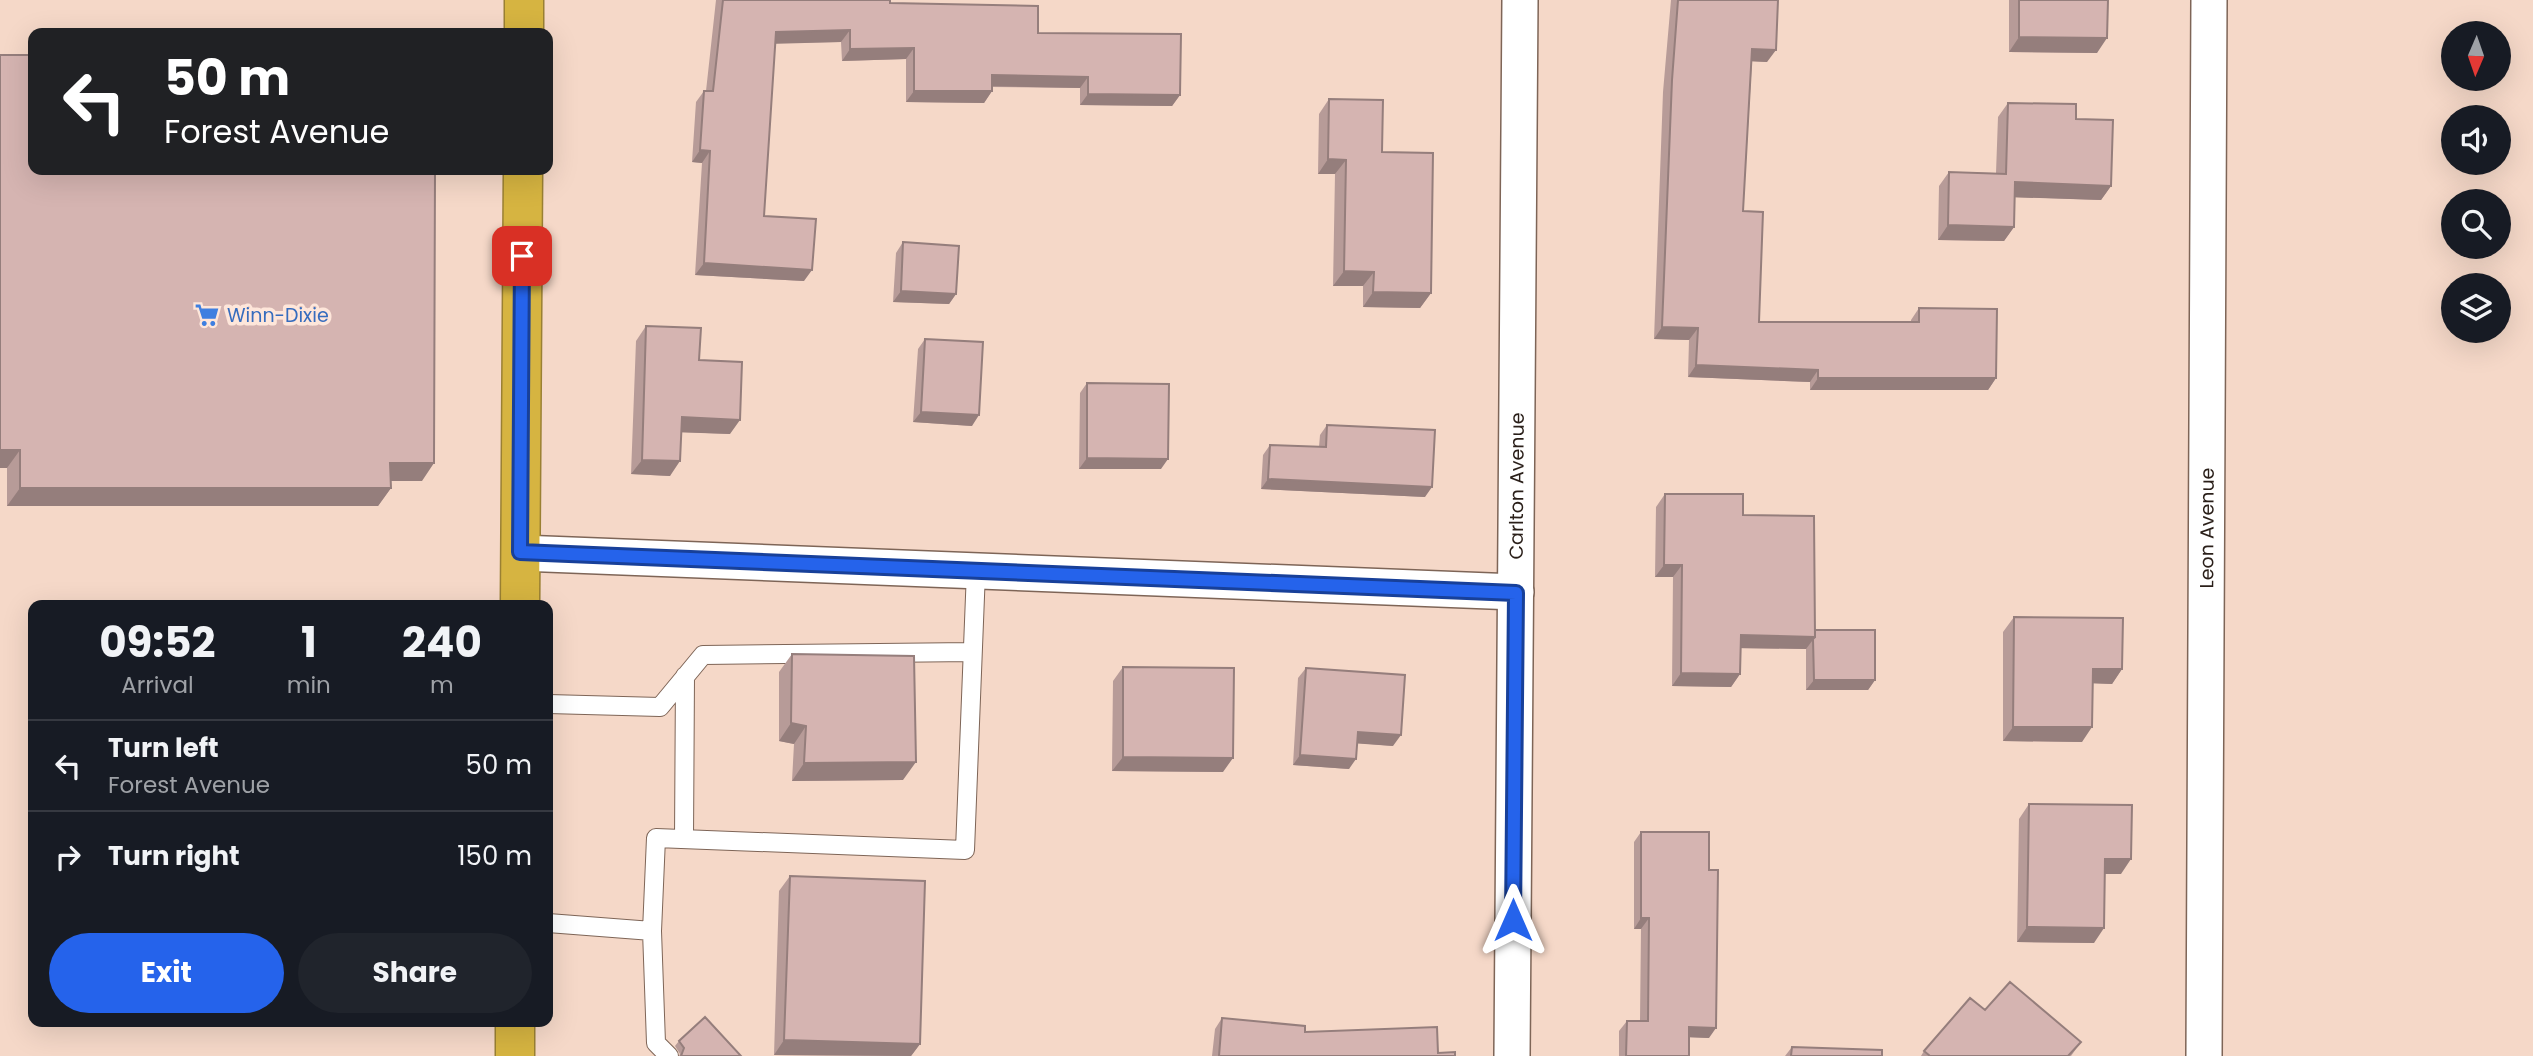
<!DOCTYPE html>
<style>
:root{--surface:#171b24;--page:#20242c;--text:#f1f3f6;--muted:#9ea1a6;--line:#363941;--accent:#2563eb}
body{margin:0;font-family:Poppins,sans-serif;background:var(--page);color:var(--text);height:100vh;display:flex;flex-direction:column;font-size:26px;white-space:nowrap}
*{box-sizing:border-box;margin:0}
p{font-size:23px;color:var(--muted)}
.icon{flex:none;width:38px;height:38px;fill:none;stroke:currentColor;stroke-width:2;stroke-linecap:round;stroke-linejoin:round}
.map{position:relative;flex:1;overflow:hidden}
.drawer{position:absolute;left:28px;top:600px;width:525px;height:427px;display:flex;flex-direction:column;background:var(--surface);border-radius:14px;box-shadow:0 7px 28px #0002}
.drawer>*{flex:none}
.banner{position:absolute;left:28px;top:28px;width:525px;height:147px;border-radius:14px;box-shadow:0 7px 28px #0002;background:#202124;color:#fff;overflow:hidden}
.needle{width:46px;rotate:182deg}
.controls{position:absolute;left:2441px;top:21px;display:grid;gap:14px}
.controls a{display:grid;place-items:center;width:70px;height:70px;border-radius:50%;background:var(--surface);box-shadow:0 7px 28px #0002;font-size:35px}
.pin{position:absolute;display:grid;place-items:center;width:60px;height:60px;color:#fff;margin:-30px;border-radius:14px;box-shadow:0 4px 10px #0006}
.me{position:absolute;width:77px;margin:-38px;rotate:0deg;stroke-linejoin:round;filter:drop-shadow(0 0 5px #0008)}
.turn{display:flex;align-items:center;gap:24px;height:147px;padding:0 21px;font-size:32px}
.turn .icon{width:91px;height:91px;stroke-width:2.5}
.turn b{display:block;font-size:49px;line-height:60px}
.eta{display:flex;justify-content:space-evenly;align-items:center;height:119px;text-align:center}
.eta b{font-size:42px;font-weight:700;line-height:49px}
.action{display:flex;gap:14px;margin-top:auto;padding:14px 21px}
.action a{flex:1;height:80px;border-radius:42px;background:var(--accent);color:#fff;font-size:28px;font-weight:700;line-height:80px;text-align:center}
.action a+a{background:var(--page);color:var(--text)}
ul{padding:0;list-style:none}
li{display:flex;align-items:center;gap:21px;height:91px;padding:0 21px;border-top:2px solid var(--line)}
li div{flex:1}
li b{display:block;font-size:26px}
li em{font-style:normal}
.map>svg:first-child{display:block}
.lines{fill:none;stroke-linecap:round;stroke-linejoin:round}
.lane-casing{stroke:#7e6557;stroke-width:20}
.street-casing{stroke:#7e6557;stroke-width:38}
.highway-casing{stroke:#9a8033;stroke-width:41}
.lane{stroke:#fff;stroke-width:18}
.street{stroke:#fff;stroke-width:35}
.highway{stroke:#d6b441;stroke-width:38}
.wall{fill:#b79b98}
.shaded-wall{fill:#957e7c}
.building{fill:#d5b4b1;stroke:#957e7c;stroke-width:2}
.route-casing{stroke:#184099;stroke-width:18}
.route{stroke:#2563eb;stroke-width:12}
.labels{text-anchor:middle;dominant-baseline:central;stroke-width:7;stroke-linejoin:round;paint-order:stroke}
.shop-label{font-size:19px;fill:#366cbe;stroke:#fee6da;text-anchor:start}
.street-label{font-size:19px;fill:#2a1f19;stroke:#fee6da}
</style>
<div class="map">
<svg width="2533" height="1056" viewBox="0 0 2533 1056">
<rect width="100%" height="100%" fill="#f5d8c8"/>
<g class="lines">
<g class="lane-casing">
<path id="lane" d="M 548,704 L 660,707 L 703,655 L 972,652
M 684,839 L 685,676
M 548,923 L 652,931 L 656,1043 L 669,1056
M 652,931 L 656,838 L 965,850 L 976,571"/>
</g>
<g class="street-casing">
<g id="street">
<path d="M 520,553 L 1516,592"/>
<path id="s1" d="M 1512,1056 L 1520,0"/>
<path id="s2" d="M 2204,1056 L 2209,0"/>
</g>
</g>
<g class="highway-casing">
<path id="highway" d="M 524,33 L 524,0
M 520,606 L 523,170
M 515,1056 L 515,1022"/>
</g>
<use href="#lane" class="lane"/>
<use href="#street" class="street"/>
<use href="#highway" class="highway"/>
</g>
<path class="wall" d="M 716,0 L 890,0 L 890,3 L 1038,33 L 1180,95 L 1172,106 L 1080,105 L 1080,88 L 992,87 L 992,91 L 984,103 L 906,102 L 906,59 L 842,61 L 841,42 L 775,43 L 764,216 L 804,281 L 695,275 L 702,163 L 692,162 L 696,102 L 704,91 L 706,91 Z
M 1671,0 L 1778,0 L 1767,62 L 1752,61 L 1743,211 L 1759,322 L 1911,322 L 1911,320 L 1919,308 L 1996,378 L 1988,390 L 1810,390 L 1810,382 L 1688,377 L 1689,340 L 1654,339 L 1663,92 Z
M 2009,0 L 2108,0 L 2097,53 L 2009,52 Z
M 33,55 L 422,481 L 390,481 L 391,488 L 378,506 L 7,506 L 7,468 Z
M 1329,99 L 1382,152 L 1431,293 L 1420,308 L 1363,307 L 1363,286 L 1333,286 L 1335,174 L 1318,174 L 1319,114 Z
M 2008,103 L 2076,119 L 2111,186 L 2101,200 L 2015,197 L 2014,227 L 2004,241 L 1938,240 L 1939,186 L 1949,172 L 1996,173 L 1998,117 Z
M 903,242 L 956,294 L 949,304 L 893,302 L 896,253 Z
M 646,326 L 730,434 L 681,432 L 670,476 L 631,474 L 636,341 Z
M 925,339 L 972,426 L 913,422 L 918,349 Z
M 1087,383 L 1161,469 L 1079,469 L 1080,393 Z
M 1327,425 L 1425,497 L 1261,489 L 1263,455 L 1270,445 L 1319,447 L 1320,435 Z
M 1665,494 L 1743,515 L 1815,630 L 1875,680 L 1868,690 L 1806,690 L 1806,649 L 1740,648 L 1740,674 L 1731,687 L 1672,686 L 1673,577 L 1655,577 L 1656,507 Z
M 2014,617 L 2122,669 L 2112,684 L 2093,683 L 2082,742 L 2003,741 L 2003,632 Z
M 792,654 L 903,780 L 792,781 L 794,744 L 779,741 L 779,672 Z
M 1123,667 L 1223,772 L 1112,771 L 1113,681 Z
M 1306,668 L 1393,746 L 1357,743 L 1349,769 L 1293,765 L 1298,678 Z
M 2029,804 L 2121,874 L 2105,874 L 2094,943 L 2017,942 L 2019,819 Z
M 1641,832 L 1709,1038 L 1689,1037 L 1689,1056 L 1619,1056 L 1619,1031 L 1627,1021 L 1640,1021 L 1641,929 L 1634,929 L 1634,842 Z
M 790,876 L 920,1044 L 911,1056 L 774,1055 L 779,891 Z
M 1985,1010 L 2081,1042 L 2071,1056 L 1921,1056 L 1924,1051 Z
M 1222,1018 L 1438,1053 L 1455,1056 L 1212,1056 L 1215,1029 Z
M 679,1041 L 741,1056 L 679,1056 L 680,1054 L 675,1046 Z
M 1792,1047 L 1882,1056 L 1785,1056 Z"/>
<path class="shaded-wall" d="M 850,30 L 841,42 L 768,44 L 776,32 Z
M 2019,37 L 2107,38 L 2097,53 L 2009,52 Z
M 914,48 L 906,59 L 842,61 L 850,49 Z
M 1752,49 L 1776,50 L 1767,62 L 1744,61 Z
M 992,75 L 1088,77 L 1080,88 L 984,86 Z
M 914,91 L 992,91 L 984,103 L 906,102 Z
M 1088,94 L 1180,95 L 1172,106 L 1080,105 Z
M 700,150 L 710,151 L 702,163 L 692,162 Z
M 1328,159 L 1346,160 L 1335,174 L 1318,174 Z
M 2015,182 L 2111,186 L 2101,200 L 2005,197 Z
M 1948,225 L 2014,227 L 2004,241 L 1938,240 Z
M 704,263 L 812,270 L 804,281 L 695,275 Z
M 1344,271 L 1374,272 L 1363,286 L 1333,286 Z
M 901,291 L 956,294 L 949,304 L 893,302 Z
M 1373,292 L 1431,293 L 1420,308 L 1363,307 Z
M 1662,327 L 1698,328 L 1689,340 L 1654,339 Z
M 1696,365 L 1818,370 L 1810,382 L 1688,377 Z
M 1818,378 L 1996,378 L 1988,390 L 1810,390 Z
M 921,412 L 979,415 L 972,426 L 913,422 Z
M 682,417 L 740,420 L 730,434 L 672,432 Z
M 0,450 L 20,450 L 7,468 L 0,468 Z
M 1087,458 L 1168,459 L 1161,469 L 1079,469 Z
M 642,460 L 680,461 L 670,476 L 631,474 Z
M 390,463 L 434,463 L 422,481 L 378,481 Z
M 1268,479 L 1432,487 L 1425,497 L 1261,489 Z
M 20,488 L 391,488 L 378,506 L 7,506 Z
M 1664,565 L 1682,565 L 1673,577 L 1655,577 Z
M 1741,635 L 1815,637 L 1806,649 L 1732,648 Z
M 2093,669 L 2122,669 L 2112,684 L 2083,683 Z
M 1681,673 L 1740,674 L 1731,687 L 1672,686 Z
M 1814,680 L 1875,680 L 1868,690 L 1806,690 Z
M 791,723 L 806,726 L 794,744 L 779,741 Z
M 2013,727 L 2092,727 L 2082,742 L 2003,741 Z
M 1358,732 L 1401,735 L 1393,746 L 1351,743 Z
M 1300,755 L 1356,759 L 1349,769 L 1293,765 Z
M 1123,757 L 1233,758 L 1223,772 L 1112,771 Z
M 916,762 L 903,780 L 792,781 L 804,763 Z
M 2105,859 L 2131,859 L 2121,874 L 2095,874 Z
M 1641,918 L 1649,918 L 1641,929 L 1634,929 Z
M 2027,927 L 2104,928 L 2094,943 L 2017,942 Z
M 1689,1027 L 1716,1028 L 1709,1038 L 1682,1037 Z
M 784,1040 L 920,1044 L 911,1056 L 774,1055 Z"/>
<path class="building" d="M 723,0 L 890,0 L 890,3 L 1038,6 L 1038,33 L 1181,34 L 1180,95 L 1088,94 L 1088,77 L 992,75 L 992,91 L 914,91 L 914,48 L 850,49 L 850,30 L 776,32 L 764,216 L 816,219 L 812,270 L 704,263 L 710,151 L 700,150 L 704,91 L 713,91 Z
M 1678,0 L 1778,0 L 1776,50 L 1752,49 L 1743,211 L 1763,212 L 1759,322 L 1919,322 L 1919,308 L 1997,309 L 1996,378 L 1818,378 L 1818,370 L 1696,365 L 1698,328 L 1662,327 L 1672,80 Z
M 2019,0 L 2108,0 L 2107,38 L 2019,37 Z
M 0,55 L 33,55 L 33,170 L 435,170 L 434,463 L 390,463 L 391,488 L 20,488 L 20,450 L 0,450 Z
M 1329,99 L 1383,100 L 1382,152 L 1433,153 L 1431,293 L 1373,292 L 1374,272 L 1344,271 L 1346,160 L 1328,159 Z
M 2008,103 L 2076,104 L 2076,119 L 2113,120 L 2111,186 L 2015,182 L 2014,227 L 1948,225 L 1949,172 L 2006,174 Z
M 903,242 L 959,246 L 956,294 L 901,291 Z
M 646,326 L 701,328 L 699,360 L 742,362 L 740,420 L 682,417 L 680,461 L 642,460 Z
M 925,339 L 983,342 L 979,415 L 921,412 Z
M 1087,383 L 1169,384 L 1168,459 L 1087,458 Z
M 1327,425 L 1435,430 L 1432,487 L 1268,479 L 1270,445 L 1326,447 Z
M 1665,494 L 1743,494 L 1743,515 L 1814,516 L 1815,637 L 1741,635 L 1740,674 L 1681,673 L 1682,565 L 1664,565 Z
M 2014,617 L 2123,618 L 2122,669 L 2093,669 L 2092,727 L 2013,727 Z
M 1815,630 L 1875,630 L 1875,680 L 1814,680 L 1813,639 L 1815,637 Z
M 792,654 L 914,656 L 916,762 L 804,763 L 806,726 L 791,723 Z
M 1123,667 L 1234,668 L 1233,758 L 1123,757 Z
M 1306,668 L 1405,675 L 1401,735 L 1358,732 L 1356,759 L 1300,755 Z
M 2029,804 L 2132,805 L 2131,859 L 2105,859 L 2104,928 L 2027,927 Z
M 1641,832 L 1709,832 L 1709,870 L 1718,870 L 1716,1028 L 1689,1027 L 1689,1056 L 1626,1056 L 1627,1021 L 1648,1021 L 1649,918 L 1641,918 Z
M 790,876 L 925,881 L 920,1044 L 784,1040 Z
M 2010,982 L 2081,1042 L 2068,1056 L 1930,1056 L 1924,1051 L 1970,998 L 1985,1010 Z
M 705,1017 L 741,1056 L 681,1056 L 684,1048 L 679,1041 Z
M 1222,1018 L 1305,1026 L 1305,1032 L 1437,1027 L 1438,1053 L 1455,1052 L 1455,1056 L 1219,1056 Z
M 1792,1047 L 1882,1050 L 1882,1056 L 1791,1056 Z"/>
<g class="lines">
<g class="route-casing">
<path id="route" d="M 522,256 L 520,552 L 1516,593 L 1513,920"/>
</g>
<use href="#route" class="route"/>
</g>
<defs>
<g id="supermarket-bare" transform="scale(1.89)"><path d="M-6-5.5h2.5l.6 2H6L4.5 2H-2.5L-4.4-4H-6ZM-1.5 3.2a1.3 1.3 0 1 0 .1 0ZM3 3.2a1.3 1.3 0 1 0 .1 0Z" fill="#3f7fe0" stroke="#fee6da" stroke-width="2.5" paint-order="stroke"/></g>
</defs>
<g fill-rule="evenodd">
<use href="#supermarket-bare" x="207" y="315"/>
</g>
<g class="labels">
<g class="shop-label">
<text x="227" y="315">Winn-Dixie</text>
</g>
<g class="street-label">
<text stroke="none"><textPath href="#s1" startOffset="570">Carlton Avenue</textPath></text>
<text stroke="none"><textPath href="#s2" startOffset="528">Leon Avenue</textPath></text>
</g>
</g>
</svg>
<div class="controls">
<a><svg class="needle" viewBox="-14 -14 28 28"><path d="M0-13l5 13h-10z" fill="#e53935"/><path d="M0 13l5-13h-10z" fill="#9ea1a6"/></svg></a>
<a><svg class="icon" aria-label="sound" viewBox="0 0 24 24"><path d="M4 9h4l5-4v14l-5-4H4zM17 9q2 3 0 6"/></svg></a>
<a><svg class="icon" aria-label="search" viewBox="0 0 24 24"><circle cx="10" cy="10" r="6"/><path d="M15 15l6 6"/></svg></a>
<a><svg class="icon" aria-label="layers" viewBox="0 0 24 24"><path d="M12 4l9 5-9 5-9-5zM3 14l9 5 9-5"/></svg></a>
</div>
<div class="pin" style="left:522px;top:256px;background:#d93025"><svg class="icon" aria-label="arrive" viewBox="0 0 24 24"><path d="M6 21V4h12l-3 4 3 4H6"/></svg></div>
<svg class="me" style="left:1513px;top:920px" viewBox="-20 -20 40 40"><path d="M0-17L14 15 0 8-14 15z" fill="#2563eb" stroke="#fff" stroke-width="4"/></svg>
<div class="banner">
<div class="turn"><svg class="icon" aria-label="left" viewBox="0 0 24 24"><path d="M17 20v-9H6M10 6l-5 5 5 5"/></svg><div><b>50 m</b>Forest Avenue</div></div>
</div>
<section class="drawer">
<div class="eta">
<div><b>09:52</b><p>Arrival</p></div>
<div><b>1</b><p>min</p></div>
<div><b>240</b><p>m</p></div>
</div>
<ul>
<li><svg class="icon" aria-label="left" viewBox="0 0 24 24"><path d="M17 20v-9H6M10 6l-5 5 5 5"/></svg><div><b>Turn left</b><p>Forest Avenue</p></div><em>50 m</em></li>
<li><svg class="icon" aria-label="right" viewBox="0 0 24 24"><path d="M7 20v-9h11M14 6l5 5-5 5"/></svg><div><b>Turn right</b></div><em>150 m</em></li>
</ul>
<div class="action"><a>Exit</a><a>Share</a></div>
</section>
</div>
